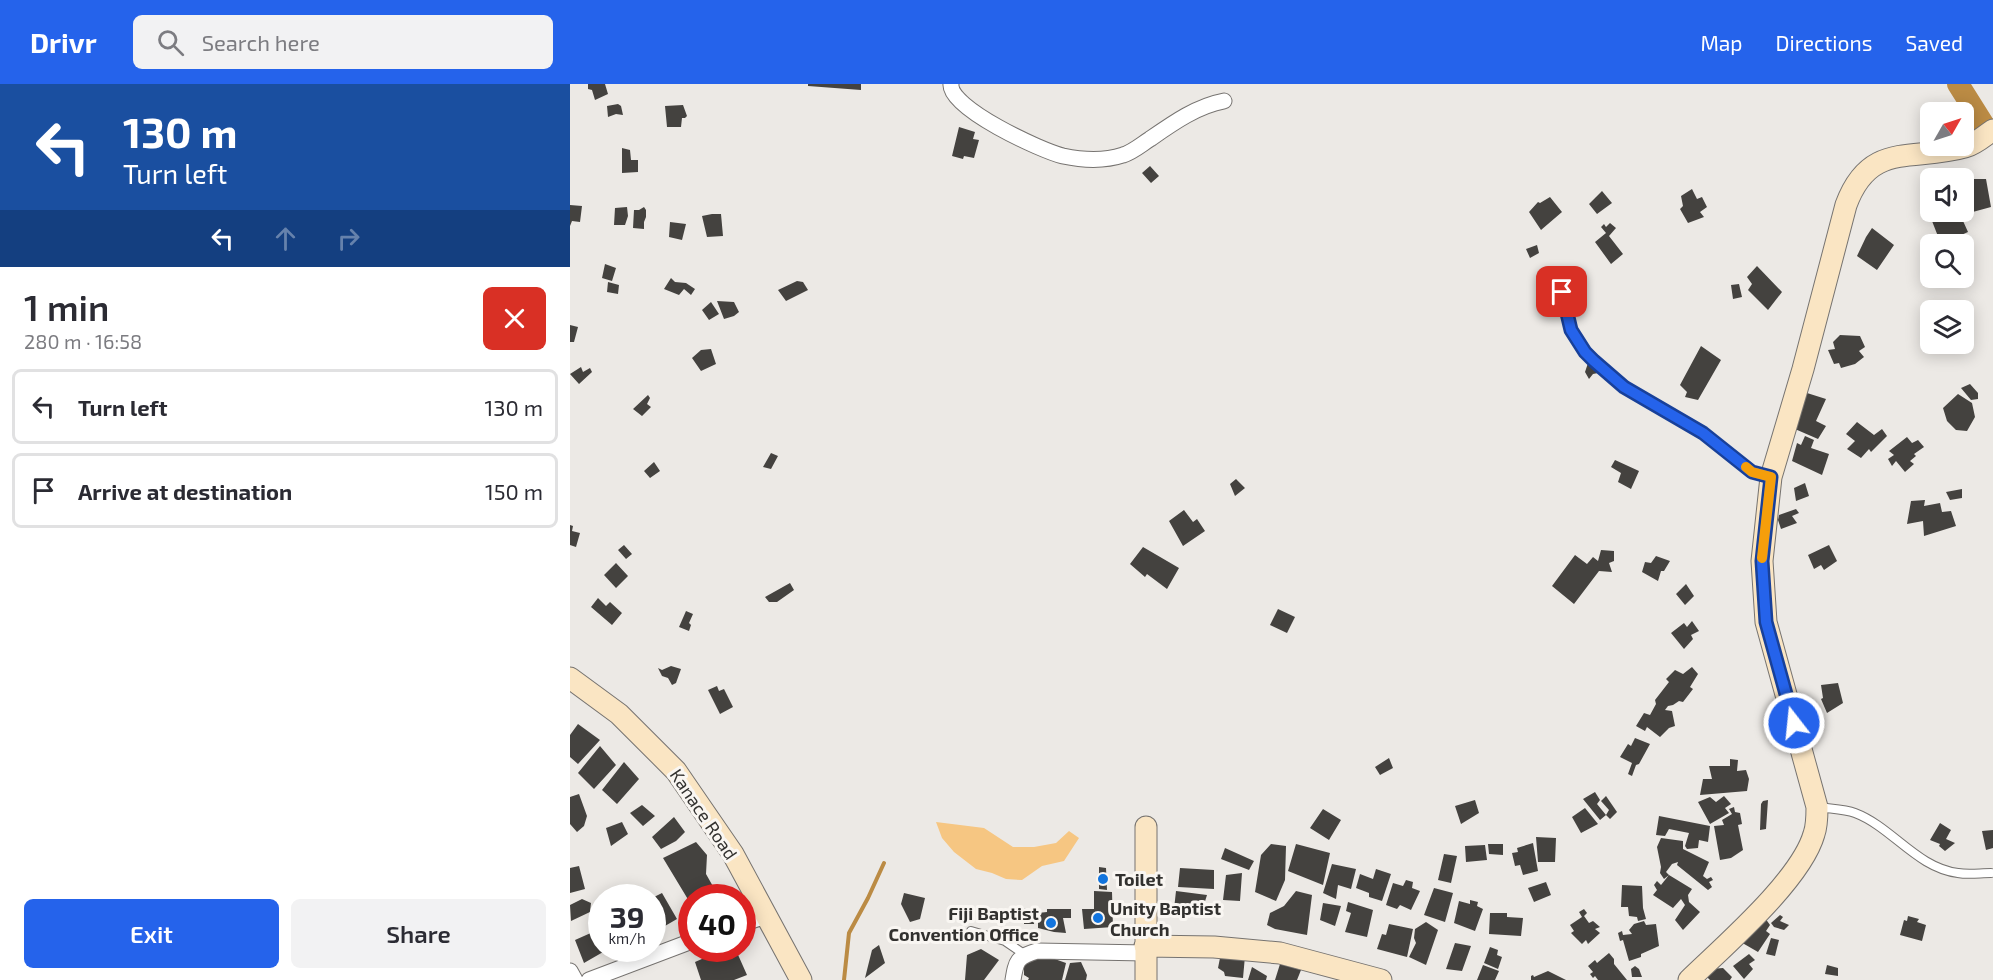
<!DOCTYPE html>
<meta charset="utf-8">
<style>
:root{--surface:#fff;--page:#f2f2f3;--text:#2b2b33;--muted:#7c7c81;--line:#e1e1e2;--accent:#2563eb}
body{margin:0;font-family:"Exo 2",sans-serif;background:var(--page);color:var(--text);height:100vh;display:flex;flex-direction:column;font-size:22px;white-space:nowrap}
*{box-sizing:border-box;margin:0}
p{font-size:20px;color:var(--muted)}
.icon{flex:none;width:33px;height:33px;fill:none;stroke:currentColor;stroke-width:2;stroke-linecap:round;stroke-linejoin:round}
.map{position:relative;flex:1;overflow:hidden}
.drawer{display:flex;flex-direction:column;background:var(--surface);width:570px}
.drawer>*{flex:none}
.top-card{background:#1a4fa0;color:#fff;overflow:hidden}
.needle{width:39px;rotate:51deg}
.tools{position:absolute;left:1350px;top:18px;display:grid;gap:12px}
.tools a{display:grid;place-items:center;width:54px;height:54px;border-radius:9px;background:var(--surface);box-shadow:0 3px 15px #0003;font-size:30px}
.speed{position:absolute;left:18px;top:800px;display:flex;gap:12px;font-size:30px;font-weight:700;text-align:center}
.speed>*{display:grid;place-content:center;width:78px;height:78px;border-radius:50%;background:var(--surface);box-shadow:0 3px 15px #0003;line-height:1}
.speed small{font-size:15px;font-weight:400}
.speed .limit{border:9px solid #d22;background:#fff;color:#111}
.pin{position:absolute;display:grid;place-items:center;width:51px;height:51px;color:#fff;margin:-26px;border-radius:12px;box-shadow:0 3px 9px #0006}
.me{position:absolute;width:66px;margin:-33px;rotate:344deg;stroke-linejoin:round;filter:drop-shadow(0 0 4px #0008)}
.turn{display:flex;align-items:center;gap:21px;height:126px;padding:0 24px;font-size:27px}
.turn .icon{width:78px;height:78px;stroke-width:2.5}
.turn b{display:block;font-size:42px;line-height:51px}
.lanes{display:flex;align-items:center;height:57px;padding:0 24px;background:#0003;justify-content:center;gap:30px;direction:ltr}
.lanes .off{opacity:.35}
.round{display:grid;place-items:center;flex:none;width:63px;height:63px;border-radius:9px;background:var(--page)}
.summary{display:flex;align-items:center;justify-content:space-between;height:102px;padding:0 24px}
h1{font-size:36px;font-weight:600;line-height:45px}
.action{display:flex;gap:12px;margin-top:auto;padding:12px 24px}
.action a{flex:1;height:69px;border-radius:9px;background:var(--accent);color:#fff;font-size:24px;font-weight:600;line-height:69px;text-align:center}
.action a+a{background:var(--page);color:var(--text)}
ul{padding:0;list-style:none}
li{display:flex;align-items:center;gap:18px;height:75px;margin:0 12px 9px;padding:0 12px;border:3px solid var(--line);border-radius:9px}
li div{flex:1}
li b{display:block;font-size:22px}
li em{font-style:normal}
header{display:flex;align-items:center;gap:36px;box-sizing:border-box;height:84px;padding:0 30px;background:var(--accent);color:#fff}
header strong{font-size:28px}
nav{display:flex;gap:33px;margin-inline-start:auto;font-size:21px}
.search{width:420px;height:54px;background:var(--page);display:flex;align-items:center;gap:15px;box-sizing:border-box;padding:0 21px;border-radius:9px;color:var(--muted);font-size:22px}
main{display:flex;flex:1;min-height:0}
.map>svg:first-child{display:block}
.green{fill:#f6c682}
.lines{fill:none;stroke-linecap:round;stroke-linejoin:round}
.stream{stroke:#bb8b44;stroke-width:4}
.river{stroke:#bb8b44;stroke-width:22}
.building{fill:#44423f}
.lane-casing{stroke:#767370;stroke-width:10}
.street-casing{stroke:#767370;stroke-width:17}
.secondary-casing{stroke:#767370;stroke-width:23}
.lane{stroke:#fff;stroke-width:8}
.street{stroke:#fff;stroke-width:15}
.secondary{stroke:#fae5c3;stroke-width:21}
.route-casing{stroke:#184099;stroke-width:15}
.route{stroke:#2563eb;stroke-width:10}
.slow{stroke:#f59e0b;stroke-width:10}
.poi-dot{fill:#1274dd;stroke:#f9f6f2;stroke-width:2}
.labels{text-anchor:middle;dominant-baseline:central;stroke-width:6;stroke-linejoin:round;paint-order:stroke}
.street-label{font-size:18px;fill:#32312f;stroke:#f9f6f2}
.poi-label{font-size:18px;font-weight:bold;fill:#32312f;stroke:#f9f6f2;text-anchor:start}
</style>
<header>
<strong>Drivr</strong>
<div class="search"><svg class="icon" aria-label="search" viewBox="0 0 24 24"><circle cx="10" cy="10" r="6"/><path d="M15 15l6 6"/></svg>Search here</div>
<nav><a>Map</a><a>Directions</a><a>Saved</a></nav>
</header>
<main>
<section class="drawer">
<div class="top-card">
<div class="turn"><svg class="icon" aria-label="left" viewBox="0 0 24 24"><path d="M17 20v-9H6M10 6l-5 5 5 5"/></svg><div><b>130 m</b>Turn left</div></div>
<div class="lanes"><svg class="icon" aria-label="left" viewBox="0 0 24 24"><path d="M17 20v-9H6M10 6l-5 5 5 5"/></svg><svg class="icon off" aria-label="ahead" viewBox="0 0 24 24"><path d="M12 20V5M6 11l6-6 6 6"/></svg><svg class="icon off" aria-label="right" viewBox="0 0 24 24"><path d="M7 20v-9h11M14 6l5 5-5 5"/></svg></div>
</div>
<div class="summary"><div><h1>1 min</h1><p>280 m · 16:58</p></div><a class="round" style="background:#d93025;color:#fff"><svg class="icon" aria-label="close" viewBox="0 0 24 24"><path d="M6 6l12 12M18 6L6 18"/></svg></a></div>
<ul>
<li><svg class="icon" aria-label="left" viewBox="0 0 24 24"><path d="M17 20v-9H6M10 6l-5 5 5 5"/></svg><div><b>Turn left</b></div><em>130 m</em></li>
<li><svg class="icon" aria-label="arrive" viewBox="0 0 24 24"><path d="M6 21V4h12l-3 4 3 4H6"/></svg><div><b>Arrive at destination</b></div><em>150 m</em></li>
</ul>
<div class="action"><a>Exit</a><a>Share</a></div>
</section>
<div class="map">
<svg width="1423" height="896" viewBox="0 0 1423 896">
<rect width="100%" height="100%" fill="#ece9e5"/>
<path class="green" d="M 366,738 L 414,744 L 443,763 L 464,763 L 486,759 L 499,747 L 509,754 L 494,777 L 472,782 L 452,796 L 436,795 L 422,789 L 406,785 L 384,768 L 372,754 Z"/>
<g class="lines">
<path class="stream" d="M 274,896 L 279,849 L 298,814 L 314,779"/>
<path class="river" d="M 1388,0 L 1417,46 L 1423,49"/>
</g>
<path class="building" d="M 18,0 L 35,0 L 38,10 L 25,16 L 22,6 L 18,5 Z
M 238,0 L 291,0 L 291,6 L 238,2 Z
M 48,20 L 51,22 L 53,31 L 46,30 L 38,33 L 37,22 Z
M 113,21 L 117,32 L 115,34 L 112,34 L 111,43 L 97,43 L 95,22 Z
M 389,43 L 405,48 L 403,55 L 409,56 L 404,74 L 394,72 L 393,75 L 382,72 Z
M 52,64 L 60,66 L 61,76 L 68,76 L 68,88 L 52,89 Z
M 580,82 L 589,92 L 581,99 L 572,89 Z
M 1398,95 L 1416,95 L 1421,123 L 1399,129 L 1396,124 L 1394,125 L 1394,97 Z
M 1122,105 L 1127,115 L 1132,113 L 1137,123 L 1130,128 L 1134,133 L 1118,139 L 1110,125 L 1113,122 L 1111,112 Z
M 1032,107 L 1042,119 L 1027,130 L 1019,120 Z
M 980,113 L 992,128 L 971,146 L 959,128 L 968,118 L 970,119 Z
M 0,121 L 12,122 L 10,138 L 2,137 L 0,142 Z
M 57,123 L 58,132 L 55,141 L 44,141 L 45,124 Z
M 74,123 L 76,126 L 76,133 L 74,138 L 74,145 L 63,144 L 64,126 L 69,126 Z
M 1389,128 L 1398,148 L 1371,160 L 1362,137 Z
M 142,130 L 151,130 L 153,152 L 137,153 L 132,132 Z
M 100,138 L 116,140 L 112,156 L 99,153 Z
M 1040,139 L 1046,144 L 1039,152 L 1053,170 L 1041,180 L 1025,158 L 1036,149 L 1031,143 L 1034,140 L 1036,143 Z
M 1302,144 L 1324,161 L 1307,186 L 1287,172 L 1296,153 Z
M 967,161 L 969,169 L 960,174 L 956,165 Z
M 35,180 L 46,184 L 42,197 L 32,194 Z
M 1187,182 L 1212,208 L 1198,226 L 1178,206 L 1182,200 L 1177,193 Z
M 101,194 L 105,198 L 116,199 L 125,205 L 121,211 L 114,205 L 109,211 L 94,205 Z
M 227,197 L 233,198 L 238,206 L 216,217 L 208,206 Z
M 38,198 L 49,201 L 48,210 L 37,208 Z
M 1169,200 L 1172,213 L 1163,215 L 1161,201 Z
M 147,217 L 164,218 L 169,228 L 164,232 L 154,235 Z
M 141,218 L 149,230 L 139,236 L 132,226 Z
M 0,241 L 8,243 L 4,258 L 0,258 Z
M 1394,243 L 1402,257 L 1386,270 L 1379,260 L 1394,260 Z
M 1270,251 L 1290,252 L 1295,263 L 1289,267 L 1294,273 L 1285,280 L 1271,284 L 1269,279 L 1264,280 L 1258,266 L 1265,265 L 1263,258 Z
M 1131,262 L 1151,276 L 1128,316 L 1115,313 L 1117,308 L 1110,301 Z
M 141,265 L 146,280 L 131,287 L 122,274 L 131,266 Z
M 1018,279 L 1027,283 L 1028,289 L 1023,290 L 1019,295 L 1015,288 Z
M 11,283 L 13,288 L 20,284 L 22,288 L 9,300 L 0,290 Z
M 1400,300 L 1408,309 L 1408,315 L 1401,316 L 1391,304 Z
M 1237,309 L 1256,315 L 1246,337 L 1256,342 L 1248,355 L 1218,342 Z
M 1388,310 L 1402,319 L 1405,333 L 1397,347 L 1386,346 L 1377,337 L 1373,324 Z
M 78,311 L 80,314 L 77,320 L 81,323 L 72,332 L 63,325 Z
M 1287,338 L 1304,351 L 1312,345 L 1317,352 L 1301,368 L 1299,365 L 1291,374 L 1277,365 L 1285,357 L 1276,350 Z
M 1235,352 L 1244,356 L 1241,364 L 1259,370 L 1252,391 L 1222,377 L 1227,359 L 1231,361 Z
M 1337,353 L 1342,359 L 1348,356 L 1354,363 L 1344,370 L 1346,372 L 1340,377 L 1344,380 L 1335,388 L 1326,377 L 1322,382 L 1318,375 L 1324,371 L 1319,367 Z
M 201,369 L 208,372 L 201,385 L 193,383 Z
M 1045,376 L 1069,387 L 1061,405 L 1048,398 L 1051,389 L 1041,383 Z
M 84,378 L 90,387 L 80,394 L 74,387 Z
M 666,395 L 675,404 L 665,412 L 660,400 Z
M 1235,399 L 1239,412 L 1226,417 L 1224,404 Z
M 1392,405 L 1392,414 L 1380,416 L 1376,408 Z
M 1355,416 L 1354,422 L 1370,419 L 1372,428 L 1381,427 L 1386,442 L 1354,452 L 1353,437 L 1337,440 L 1341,417 Z
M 1226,425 L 1229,429 L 1222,432 L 1227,439 L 1211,445 L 1208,436 L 1209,431 Z
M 614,426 L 623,438 L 627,435 L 635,447 L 613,462 L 599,437 Z
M 0,441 L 3,442 L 2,447 L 10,449 L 6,463 L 0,461 Z
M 54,461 L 62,470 L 56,475 L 48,466 Z
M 1259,461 L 1267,477 L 1254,486 L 1251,481 L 1244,485 L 1238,471 Z
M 573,463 L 609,484 L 597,505 L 577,490 L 575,493 L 560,480 Z
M 1031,466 L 1044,467 L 1044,477 L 1039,479 L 1042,488 L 1029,487 L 1004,520 L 982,502 L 1005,471 L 1017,480 L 1023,473 L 1028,477 Z
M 1086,472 L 1100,477 L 1094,487 L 1091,487 L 1088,497 L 1072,488 L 1075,478 L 1081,479 Z
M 46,479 L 58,492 L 46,504 L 34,491 Z
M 220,499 L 224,506 L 207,518 L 199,518 L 195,513 Z
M 1116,500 L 1124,512 L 1115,521 L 1106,510 Z
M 28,514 L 36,522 L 40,518 L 52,529 L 42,541 L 21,523 Z
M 708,525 L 725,533 L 717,549 L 700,541 Z
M 116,527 L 123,530 L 119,539 L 121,541 L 119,547 L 109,543 Z
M 1122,537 L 1129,547 L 1121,551 L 1123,555 L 1114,565 L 1101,549 L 1114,539 L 1117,543 Z
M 101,582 L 111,585 L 106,599 L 102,601 L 98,594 L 92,592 L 88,584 L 92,586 Z
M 1122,583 L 1128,590 L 1120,603 L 1123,605 L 1113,618 L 1109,617 L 1103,621 L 1098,622 L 1095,626 L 1102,627 L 1105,642 L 1099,644 L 1090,653 L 1077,643 L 1075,647 L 1066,642 L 1074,629 L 1080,631 L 1086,620 L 1085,616 L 1099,598 L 1096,595 L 1105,586 L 1113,590 Z
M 1268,599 L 1273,619 L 1257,629 L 1251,615 L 1253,614 L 1251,601 Z
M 147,602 L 149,607 L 154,605 L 163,623 L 150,630 L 138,606 Z
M 8,640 L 30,656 L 8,680 L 0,673 L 0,651 Z
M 1065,654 L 1080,660 L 1069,680 L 1066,681 L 1062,692 L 1058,690 L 1062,679 L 1050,673 L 1058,660 L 1061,662 Z
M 30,662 L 46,681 L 24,705 L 8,689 Z
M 819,674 L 823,684 L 810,691 L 805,683 Z
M 1160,675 L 1168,676 L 1167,687 L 1176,686 L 1179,695 L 1177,707 L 1130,711 L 1133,695 L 1142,695 L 1139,682 L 1160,682 Z
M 54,678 L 69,695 L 47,720 L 32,706 Z
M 1025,708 L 1030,716 L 1027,720 L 1036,731 L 1039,726 L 1031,717 L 1036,712 L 1047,728 L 1040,735 L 1036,731 L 1030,736 L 1013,715 Z
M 9,710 L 17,732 L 14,742 L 7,748 L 0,740 L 0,713 Z
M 1154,712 L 1161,720 L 1155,724 L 1159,729 L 1140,740 L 1128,718 L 1140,713 L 1146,718 Z
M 905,716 L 909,729 L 891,740 L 885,722 Z
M 1198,716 L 1196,745 L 1190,746 L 1191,720 L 1193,717 Z
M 72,721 L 85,732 L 73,742 L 60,729 Z
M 1164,723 L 1165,728 L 1170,729 L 1172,740 L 1168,741 L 1173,766 L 1161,774 L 1150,776 L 1144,742 L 1154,741 L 1152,736 L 1162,730 L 1159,725 Z
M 1015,724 L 1028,740 L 1011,749 L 1002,733 Z
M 753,725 L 771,736 L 759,756 L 740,744 Z
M 1089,732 L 1140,742 L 1138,758 L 1129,756 L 1128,764 L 1117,765 L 1115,762 L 1119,749 L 1099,745 L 1095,752 L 1086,751 Z
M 104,733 L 115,748 L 106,757 L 91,765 L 82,753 Z
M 52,738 L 58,750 L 41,762 L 36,744 Z
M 1370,739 L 1381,746 L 1376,755 L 1385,759 L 1375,767 L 1369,762 L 1370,760 L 1360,756 Z
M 1423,746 L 1423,764 L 1416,766 L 1412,747 Z
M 966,753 L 986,754 L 985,778 L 968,778 Z
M 1091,754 L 1113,757 L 1113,765 L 1139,778 L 1133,792 L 1137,795 L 1141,793 L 1143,796 L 1139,798 L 1142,803 L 1138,806 L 1107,781 L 1108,778 L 1102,780 L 1096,788 L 1099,791 L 1094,795 L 1090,789 L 1091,783 L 1087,763 Z
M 126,758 L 137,771 L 136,790 L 149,813 L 122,813 L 122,822 L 93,774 Z
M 963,759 L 968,787 L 953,791 L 950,781 L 945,782 L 942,769 L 948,768 L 947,764 Z
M 701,760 L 716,762 L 715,796 L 706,817 L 685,808 L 691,771 Z
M 726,760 L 760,769 L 753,801 L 718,787 Z
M 918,760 L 933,760 L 933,771 L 919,770 Z
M 915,761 L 917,776 L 896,778 L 895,762 Z
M 655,764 L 684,777 L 679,786 L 651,775 Z
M 874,770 L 887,772 L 881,799 L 868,796 Z
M 762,780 L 786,785 L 781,805 L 768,801 L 766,815 L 753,809 Z
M 9,782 L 15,805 L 0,809 L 0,784 Z
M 529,783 L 536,784 L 537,806 L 529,805 Z
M 610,784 L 644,786 L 644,805 L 608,803 Z
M 806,785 L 821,790 L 812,817 L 799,813 L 799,809 L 786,804 L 790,790 L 803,795 Z
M 672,789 L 670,817 L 653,816 L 656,791 Z
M 1099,791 L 1122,805 L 1118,811 L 1119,818 L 1130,828 L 1113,846 L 1105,836 L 1115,821 L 1111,815 L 1103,824 L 1083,811 L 1087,806 L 1084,801 L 1087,797 L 1091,801 Z
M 836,796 L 843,798 L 842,804 L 850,807 L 841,826 L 830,821 L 827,825 L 816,821 L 823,799 L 833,802 Z
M 976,798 L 981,811 L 964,818 L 958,804 Z
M 1052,801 L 1072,802 L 1073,824 L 1076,835 L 1068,837 L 1067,833 L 1059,832 L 1058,823 L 1051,823 Z
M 864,804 L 883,809 L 875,838 L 854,831 Z
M 524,807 L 542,808 L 543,843 L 514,845 L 512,825 L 524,825 Z
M 606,807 L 637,811 L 632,827 L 604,825 Z
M 726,807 L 742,811 L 737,851 L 705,845 L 697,841 L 700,829 L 714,822 Z
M 92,809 L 107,835 L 88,846 L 82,836 L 82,814 Z
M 334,809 L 355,814 L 350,835 L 340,838 L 331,820 Z
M 12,815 L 21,819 L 20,828 L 1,837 L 0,821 Z
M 900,816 L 908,818 L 907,822 L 913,825 L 905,847 L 884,839 L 889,817 L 900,820 Z
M 778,818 L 803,826 L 797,853 L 775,848 L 781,829 L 776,827 Z
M 753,819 L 771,822 L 765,842 L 750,836 Z
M 454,824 L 465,824 L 464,840 L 454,840 Z
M 477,825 L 501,825 L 501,834 L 493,834 L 496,849 L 484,848 L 468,844 L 468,829 L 477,828 Z
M 1014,825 L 1017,829 L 1014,832 L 1019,839 L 1023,837 L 1030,843 L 1025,845 L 1030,849 L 1018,860 L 1016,856 L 1012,860 L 1001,849 L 1004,847 L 1000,841 L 1012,833 L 1009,828 Z
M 920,829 L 937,829 L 937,833 L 953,834 L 951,852 L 919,850 Z
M 1210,831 L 1213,833 L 1210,837 L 1219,841 L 1214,846 L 1204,843 L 1201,839 Z
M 1338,832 L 1349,835 L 1347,838 L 1356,841 L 1352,857 L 1330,851 L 1334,836 L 1337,837 Z
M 1195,834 L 1200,841 L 1196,847 L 1200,850 L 1188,868 L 1169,857 Z
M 1074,837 L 1076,841 L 1086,840 L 1089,862 L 1071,870 L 1071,873 L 1059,877 L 1053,856 L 1050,857 L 1048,849 L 1052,847 L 1053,851 L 1062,850 L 1059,846 L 1064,840 Z
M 856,838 L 868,846 L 856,881 L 839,873 L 846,859 L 844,854 L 845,845 Z
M 819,840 L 843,845 L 837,873 L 807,865 L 812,850 L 816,851 Z
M 32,844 L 32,864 L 40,864 L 14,879 L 5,856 Z
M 1201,854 L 1209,856 L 1205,872 L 1196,870 Z
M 885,859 L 901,862 L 892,887 L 876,885 Z
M 309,861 L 315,879 L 295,894 L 302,866 Z
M 920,863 L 928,866 L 927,871 L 932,873 L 928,885 L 914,879 Z
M 157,864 L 165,864 L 177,891 L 164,896 L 131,896 L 125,878 Z
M 652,864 L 675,872 L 673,894 L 655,892 L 654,888 L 648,884 Z
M 411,865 L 429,876 L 414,896 L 395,896 L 397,871 Z
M 1039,869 L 1044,875 L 1044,880 L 1057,896 L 1028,896 L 1025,892 L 1023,894 L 1020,890 L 1023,888 L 1018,882 L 1025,876 L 1027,879 Z
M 1179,870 L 1185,876 L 1179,880 L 1183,885 L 1174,895 L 1163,882 Z
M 454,873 L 479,873 L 496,879 L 492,896 L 458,896 L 459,894 L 454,891 Z
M 511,878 L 517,891 L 516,896 L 495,896 L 500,879 Z
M 710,880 L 731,886 L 727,896 L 705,896 Z
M 913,881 L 929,887 L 925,896 L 907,896 Z
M 1257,881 L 1268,884 L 1268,892 L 1255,890 Z
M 1065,882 L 1069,885 L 1072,893 L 1062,893 L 1061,885 Z
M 682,883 L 697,892 L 696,896 L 678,896 Z
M 1153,884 L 1162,893 L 1160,896 L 1140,896 L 1135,891 L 1141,885 Z
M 978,887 L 996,896 L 961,896 L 961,892 L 963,891 L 964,893 Z"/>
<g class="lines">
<g class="lane-casing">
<path id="lane" d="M 992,208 L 997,234 L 1001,246 L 1015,268 L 1025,277 L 1055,303 L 1118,338 L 1148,359 L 1182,388 L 1199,393
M 1248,723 C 1260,725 1274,725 1285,729 C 1322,743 1347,784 1388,789 C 1399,791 1410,789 1421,789
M 401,847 L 435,857 L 454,870"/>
</g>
<g class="street-casing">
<path id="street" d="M 381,0 C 378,24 472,67 493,72 C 512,76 535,77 553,71 C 563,68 572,60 580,55 C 603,39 627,22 654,17
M 172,840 L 196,832
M 0,887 L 5,896
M 19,896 L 122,857
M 443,896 C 446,877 447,873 467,867 L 576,869"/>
</g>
<g class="secondary-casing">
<path id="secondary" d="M 0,594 L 49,630 L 106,687 L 163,770 L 231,896
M 575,862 L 644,863 L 710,869 L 811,896
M 576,896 L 576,743
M 1119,896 C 1154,862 1231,796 1244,750 C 1247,742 1247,732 1247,723 L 1196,538 L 1192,477 L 1201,393 L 1233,285 L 1276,121 C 1300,56 1343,78 1395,63 C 1406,60 1414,52 1423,46"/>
</g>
<use href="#lane" class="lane"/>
<use href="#street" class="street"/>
<use href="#secondary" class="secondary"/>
</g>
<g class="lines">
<g class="route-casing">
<path id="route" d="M 992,208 L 1001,246 L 1015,268 L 1024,277 L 1054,303 L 1133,349 L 1182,388 L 1201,393 L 1192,477 L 1196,538 L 1224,639"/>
</g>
<use href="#route" class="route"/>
<path class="slow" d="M 1176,383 L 1182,388 L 1201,393 L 1192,474"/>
</g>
<g class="poi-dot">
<circle cx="533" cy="795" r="6"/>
<circle cx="528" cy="834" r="6"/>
<circle cx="481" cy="839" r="6"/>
</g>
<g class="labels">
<g class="street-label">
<text transform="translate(134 730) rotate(56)">Kanace Road</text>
</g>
<g class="poi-label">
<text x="545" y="795">Toilet</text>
<text x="540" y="824">Unity Baptist<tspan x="540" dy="21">Church</tspan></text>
<text x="469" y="829" text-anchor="end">Fiji Baptist<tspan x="469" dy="21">Convention Office</tspan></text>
</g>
</g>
</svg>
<div class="tools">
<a><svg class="needle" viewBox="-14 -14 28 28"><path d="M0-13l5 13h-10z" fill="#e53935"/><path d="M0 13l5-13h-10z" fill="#7c7c81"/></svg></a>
<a><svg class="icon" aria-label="sound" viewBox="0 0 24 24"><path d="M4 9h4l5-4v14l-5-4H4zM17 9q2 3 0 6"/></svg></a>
<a><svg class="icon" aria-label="search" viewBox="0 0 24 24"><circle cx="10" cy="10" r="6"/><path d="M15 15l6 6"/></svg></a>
<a><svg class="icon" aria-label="layers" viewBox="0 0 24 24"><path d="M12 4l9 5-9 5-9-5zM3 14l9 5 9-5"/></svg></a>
</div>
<div class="speed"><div>39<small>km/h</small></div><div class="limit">40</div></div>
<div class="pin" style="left:992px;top:208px;background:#d93025"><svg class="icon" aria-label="arrive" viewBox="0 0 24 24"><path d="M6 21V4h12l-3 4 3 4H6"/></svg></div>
<svg class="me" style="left:1224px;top:639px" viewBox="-20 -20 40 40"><circle r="17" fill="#2563eb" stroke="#fff" stroke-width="3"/><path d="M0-11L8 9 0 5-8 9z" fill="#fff"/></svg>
</div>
</main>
